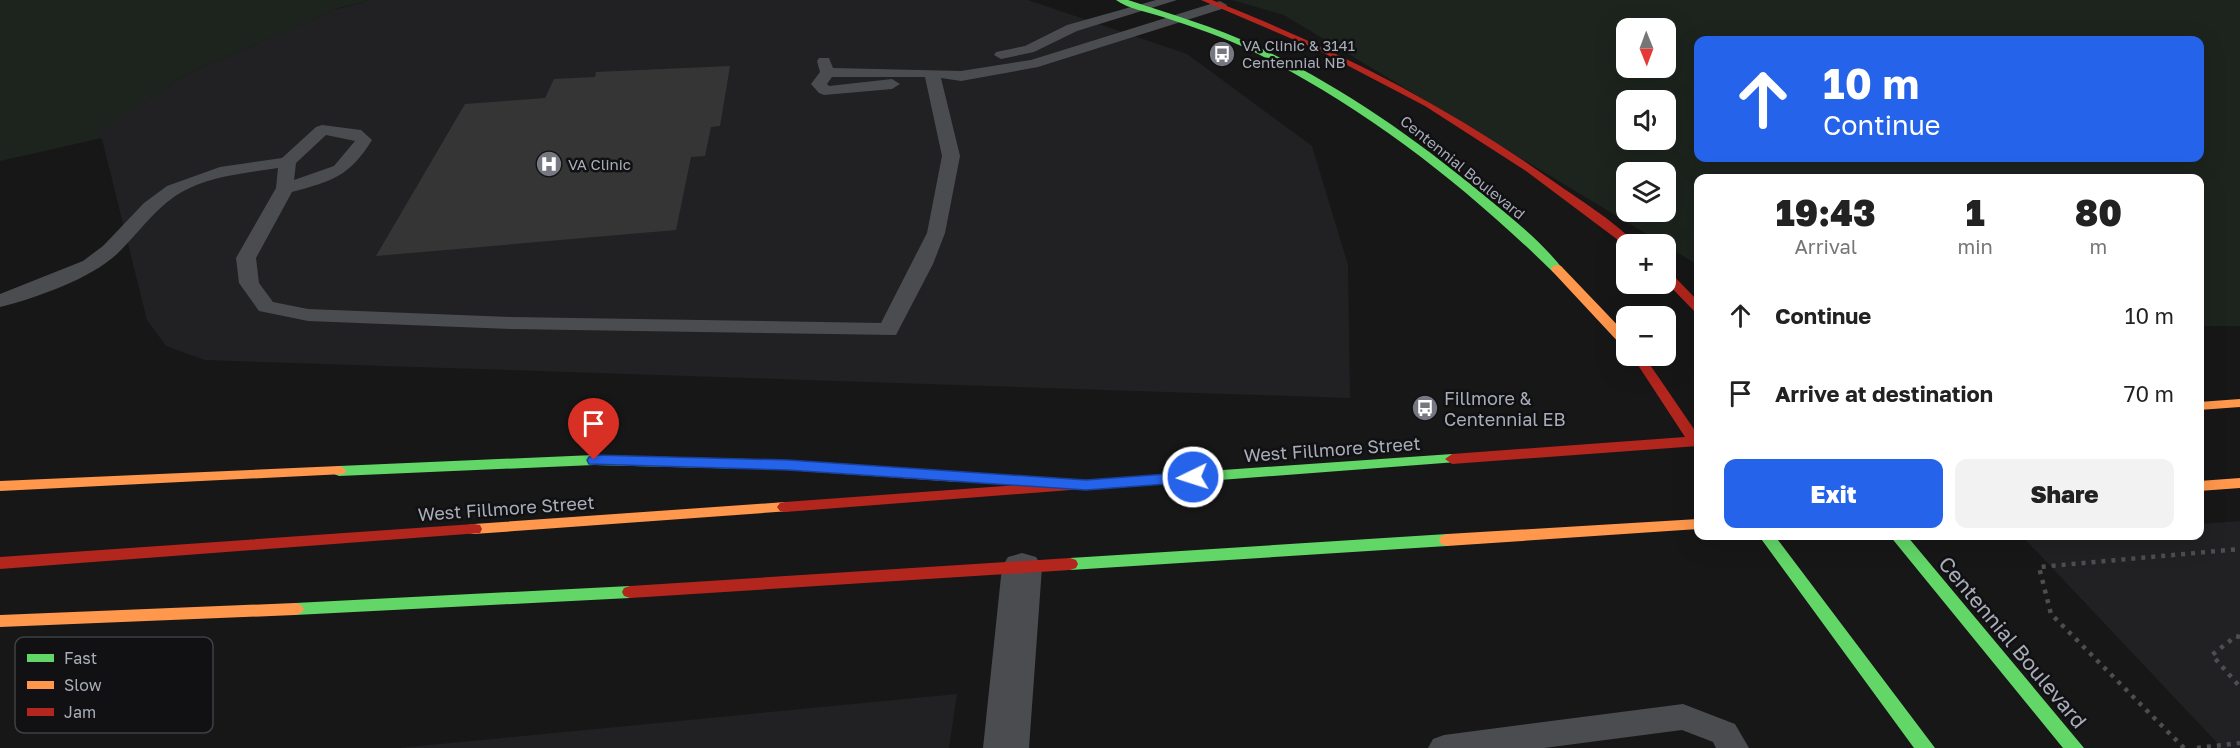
<!DOCTYPE html>
<meta charset="utf-8">
<style>
:root{--surface:#fff;--page:#f2f2f2;--text:#222;--muted:#767676;--accent:#2563eb}
body{margin:0;font-family:"Golos Text",sans-serif;background:var(--page);color:var(--text);height:100vh;display:flex;flex-direction:column;font-size:22px;white-space:nowrap}
*{box-sizing:border-box;margin:0}
p{font-size:20px;color:var(--muted)}
.icon{flex:none;width:33px;height:33px;fill:none;stroke:currentColor;stroke-width:2;stroke-linecap:round;stroke-linejoin:round}
.map{position:relative;flex:1;overflow:hidden}
.sheet{position:absolute;left:1694px;top:174px;width:510px;height:366px;display:flex;flex-direction:column;background:var(--surface);border-radius:12px;box-shadow:0 6px 24px #0002}
.sheet>*{flex:none}
.hud{position:absolute;left:1694px;top:36px;width:510px;height:126px;border-radius:12px;box-shadow:0 6px 24px #0002;background:#2563eb;color:#fff;overflow:hidden}
.needle{width:39px;rotate:179deg}
.controls{position:absolute;left:1616px;top:18px;display:grid;gap:12px}
.controls a{display:grid;place-items:center;width:60px;height:60px;border-radius:12px;background:var(--surface);box-shadow:0 6px 24px #0002;font-size:30px}
.pin{position:absolute;display:grid;place-items:center;width:51px;height:51px;color:#fff;margin:-62px -26px;border-radius:50% 50% 50% 0;rotate:-45deg;box-shadow:0 0 6px #0007}
.pin .icon{rotate:45deg}
.me{position:absolute;width:66px;margin:-33px;rotate:266deg;stroke-linejoin:round;filter:drop-shadow(0 0 4px #0008)}
.turn{display:flex;align-items:center;gap:21px;height:126px;padding:0 30px;font-size:27px}
.turn .icon{width:78px;height:78px;stroke-width:2.5}
.turn b{display:block;font-size:42px;line-height:51px}
.eta{display:flex;justify-content:space-evenly;align-items:center;height:102px;text-align:center}
.eta b{font-size:36px;font-weight:800;line-height:42px}
.cta{display:flex;gap:12px;margin-top:auto;padding:12px 30px}
.cta a{flex:1;height:69px;border-radius:12px;background:var(--accent);color:#fff;font-size:24px;font-weight:800;line-height:69px;text-align:center}
.cta a+a{background:var(--page);color:var(--text)}
ul{padding:0;list-style:none}
li{display:flex;align-items:center;gap:18px;height:78px;padding:0 30px}
li div{flex:1}
li b{display:block;font-size:22px}
li em{font-style:normal}
.map>svg:first-child{display:block}
.built{fill:#212123}
.green{fill:#1d241e;fill-rule:evenodd}
.building{fill:#353536}
.lines{fill:none;stroke-linecap:round;stroke-linejoin:round}
.path{stroke:#4d4e52;stroke-width:4.5;stroke-dasharray:4 6;stroke-linecap:butt}
.lane{fill:#4b4c50;fill-rule:evenodd}
.street{fill:#4b4c50;fill-rule:evenodd}
.fast{fill:#63d668;fill-rule:evenodd}
.slow{fill:#ff974d;fill-rule:evenodd}
.jam{fill:#b3261e;fill-rule:evenodd}
.route{fill:#2563eb;stroke:#184099;stroke-width:1.5}
.labels{text-anchor:middle;dominant-baseline:central;stroke-width:5;stroke-linejoin:round;paint-order:stroke}
.far-poi-label{font-size:15px;fill:#a8adb8;stroke:#111113;text-anchor:start}
.far-street-label{font-size:15px;fill:#a8adb8;stroke:#111113}
.poi-label{font-size:18px;fill:#a8adb8;stroke:#111113;text-anchor:start}
.street-label{font-size:18px;fill:#a8adb8;stroke:#111113}
.near-street-label{font-size:21px;fill:#a8adb8;stroke:#111113}
.key{fill:#111113;stroke:#3e4045;stroke-width:1.5}
.key-label{font-size:16px;fill:#a8adb8}
</style>
<div class="map">
<svg width="2240" height="748" viewBox="0 0 2240 748">
<rect width="100%" height="100%" fill="#171717"/>
<path class="built" d="M 370,0 L 1028,0 L 1187,54 L 1312,146 L 1348,265 L 1350,398 L 205,360 L 166,346 L 147,320 L 102,139 L 95,133 L 187,74 L 334,10 Z
M 2240,521 L 2240,748 L 2222,748 L 2022,536 L 2199,536 L 2199,524 Z
M 957,694 L 949,748 L 399,748 Z"/>
<path class="green" d="M 0,0 L 370,0 L 339,8 L 187,74 L 96,133 L 102,138 L 0,161 Z
M 1232,0 L 2240,0 L 2240,326 L 2199,326 L 2199,178 L 1698,178 L 1698,265 L 1284,15 ZM 1626,28 L 1665,28 L 1665,68 L 1626,68 ZM 1698,40 L 2199,40 L 2199,158 L 1698,158 ZM 1626,100 L 1665,100 L 1665,140 L 1626,140 ZM 1626,172 L 1665,172 L 1665,212 L 1626,212 Z"/>
<path class="building" d="M 730,66 L 720,126 L 711,127 L 705,156 L 691,157 L 676,230 L 376,256 L 465,104 L 545,98 L 554,79 L 595,77 L 596,72 Z"/>
<g class="lines">
<path class="path" d="M 2240,637 L 2236,636 L 2212,655 L 2240,687
M 2184,748 L 2051,614 L 2039,567 L 2240,549
M 2197,748 L 2240,743"/>
<path class="lane" d="M 1156,0 L 1177,0 L 1077,31 L 1034,52 L 1001,59 L 994,55 L 996,52 L 1025,46 L 1067,25 Z
M 1220,1 L 1227,5 L 1225,8 L 1038,67 L 961,81 L 941,78 L 960,156 L 945,233 L 933,264 L 896,335 L 511,329 L 308,321 L 259,311 L 239,283 L 236,258 L 276,188 L 278,168 C 245,173 209,176 180,193 C 154,209 138,234 117,254 C 90,279 36,298 0,307 L 0,294 L 83,261 L 103,246 L 144,203 L 167,186 L 220,167 L 282,158 L 316,127 L 322,125 L 361,130 L 372,140 C 349,177 332,181 292,192 L 256,258 L 259,283 L 273,302 L 308,309 L 511,317 L 881,323 L 927,233 L 942,156 L 925,77 L 832,77 L 827,84 L 829,86 L 892,79 L 900,84 L 892,89 L 824,95 L 819,93 L 811,84 L 820,72 L 817,61 L 819,58 L 829,58 L 833,68 L 961,71 L 1031,60 ZM 326,135 L 355,141 L 334,166 L 294,180 L 296,163 Z
M 1683,704 L 1735,724 L 1749,748 L 1716,748 L 1713,742 L 1682,730 L 1544,748 L 1428,748 L 1433,739 L 1444,735 Z"/>
<path class="street" d="M 1022,553 L 1036,557 L 1042,567 L 1029,748 L 983,748 L 1002,567 L 1008,557 Z"/>
<path class="fast" d="M 1116,0 L 1128,0 C 1171,14 1215,27 1256,46 C 1337,84 1411,135 1480,192 C 1508,215 1540,240 1563,269 L 1557,273 L 1553,272 C 1463,184 1366,108 1252,51 C 1224,37 1193,27 1163,17 C 1148,12 1128,9 1116,0 Z
M 1452,454 L 1457,456 L 1459,459 L 1457,462 L 1181,483 L 1176,481 L 1173,478 L 1176,475 L 1181,473 Z
M 594,455 L 750,459 L 757,464 L 750,469 L 594,465 L 339,476 L 334,474 L 332,471 L 334,468 L 339,466 Z
M 1447,534 L 1453,536 L 1455,540 L 1453,544 L 1447,546 L 1070,570 L 1064,568 L 1062,564 L 1064,560 L 1070,558 Z
M 1759,536 L 1775,536 L 1935,748 L 1914,748 Z
M 1890,536 L 1907,536 L 2084,748 L 2063,748 Z
M 630,586 L 636,588 L 638,592 L 636,596 L 630,598 L 295,615 L 289,613 L 286,609 L 289,605 L 295,603 Z"/>
<path class="slow" d="M 1557,265 L 1561,266 L 1626,334 L 1626,346 L 1621,345 L 1553,272 L 1551,269 L 1553,266 Z
M 2240,399 L 2240,407 L 2199,410 L 2199,402 Z
M 750,459 L 959,472 L 964,474 L 967,477 L 964,480 L 959,482 L 745,467 L 743,464 L 745,461 Z
M 339,466 L 344,468 L 346,471 L 344,474 L 0,491 L 0,481 Z
M 2240,478 L 2240,488 L 2199,491 L 2199,481 Z
M 785,502 L 790,503 L 793,507 L 790,511 L 474,534 L 468,533 L 466,529 L 468,525 L 474,524 Z
M 1698,519 L 1698,529 L 1447,546 L 1441,544 L 1439,540 L 1441,536 L 1447,534 Z
M 295,603 L 301,605 L 304,609 L 301,613 L 295,615 L 0,627 L 0,615 Z"/>
<path class="jam" d="M 1201,0 L 1212,0 C 1336,49 1452,108 1560,186 C 1582,201 1619,225 1636,244 L 1626,244 L 1626,246 L 1526,171 L 1425,106 L 1318,50 Z
M 1665,270 L 1669,271 L 1698,301 L 1698,312 L 1694,311 L 1665,281 Z
M 1632,356 L 1644,356 L 1698,435 L 1698,446 L 1452,464 L 1445,459 L 1452,454 L 1685,437 Z
M 1181,473 L 1186,475 L 1189,478 L 1186,481 L 785,512 L 780,511 L 777,507 L 780,503 L 785,502 Z
M 474,524 L 480,525 L 482,529 L 480,533 L 0,569 L 0,557 Z
M 1070,558 L 1076,560 L 1078,564 L 1076,568 L 1070,570 L 630,598 L 624,596 L 622,592 L 624,588 L 630,586 Z"/>
</g>
<path class="route" d="M 594,455 L 788,460 L 1086,480 L 1193,472 L 1201,477 L 1193,482 L 1086,490 L 788,470 L 589,464 L 587,460 L 589,457 Z"/>
<defs>
<g id="bus-disc" transform="scale(1.35)"><circle r="9.5" fill="#757880" stroke="#111113"/><path d="M-5-6H5V4H4V6H2V4H-2V6H-4V4H-5ZM-3.5-4V0h7V-4ZM-3.5 1.2v1.5H-2V1.2ZM2 1.2v1.5H3.5V1.2Z" fill="#fff"/></g>
<g id="hospital-disc" transform="scale(1.35)"><circle r="9.5" fill="#757880" stroke="#111113"/><path d="M-5-5h3v3.5h4V-5h3V5h-3V1.5h-4V5h-3Z" fill="#fff"/></g>
</defs>
<g fill-rule="evenodd">
<use href="#bus-disc" x="1222" y="54"/>
<use href="#hospital-disc" x="549" y="164"/>
<use href="#bus-disc" x="1425" y="408"/>
</g>
<g class="labels">
<g class="far-poi-label">
<text x="1242" y="45">VA Clinic &amp; 3141<tspan x="1242" dy="17">Centennial NB</tspan></text>
<text x="568" y="164">VA Clinic</text>
</g>
<g class="far-street-label">
<text transform="translate(1463 167) rotate(39)">Centennial Boulevard</text>
</g>
<g class="poi-label">
<text x="1444" y="398">Fillmore &amp;<tspan x="1444" dy="21">Centennial EB</tspan></text>
</g>
<g class="street-label">
<text transform="translate(1332 449) rotate(-4)">West Fillmore Street</text>
<text transform="translate(506 508) rotate(-4)">West Fillmore Street</text>
</g>
<g class="near-street-label">
<text transform="translate(2013 642) rotate(50)">Centennial Boulevard</text>
</g>
</g>
<rect x="15" y="637" width="198" height="96" rx="9" class="key"/>
<rect x="27" y="654" width="27" height="8" fill="#63d668"/>
<rect x="27" y="681" width="27" height="8" fill="#ff974d"/>
<rect x="27" y="708" width="27" height="8" fill="#b3261e"/>
<g class="key-label">
<text x="64" y="664">Fast</text>
<text x="64" y="691">Slow</text>
<text x="64" y="718">Jam</text>
</g>
</svg>
<div class="controls">
<a><svg class="needle" viewBox="-14 -14 28 28"><path d="M0-13l5 13h-10z" fill="#e53935"/><path d="M0 13l5-13h-10z" fill="#767676"/></svg></a>
<a><svg class="icon" aria-label="sound" viewBox="0 0 24 24"><path d="M4 9h4l5-4v14l-5-4H4zM17 9q2 3 0 6"/></svg></a>
<a><svg class="icon" aria-label="layers" viewBox="0 0 24 24"><path d="M12 4l9 5-9 5-9-5zM3 14l9 5 9-5"/></svg></a>
<a>+</a>
<a>−</a>
</div>
<div class="pin" style="left:594px;top:460px;background:#d93025"><svg class="icon" aria-label="arrive" viewBox="0 0 24 24"><path d="M6 21V4h12l-3 4 3 4H6"/></svg></div>
<svg class="me" style="left:1193px;top:477px" viewBox="-20 -20 40 40"><circle r="17" fill="#2563eb" stroke="#fff" stroke-width="3"/><path d="M0-11L8 9 0 5-8 9z" fill="#fff"/></svg>
<div class="hud">
<div class="turn"><svg class="icon" aria-label="ahead" viewBox="0 0 24 24"><path d="M12 20V5M6 11l6-6 6 6"/></svg><div><b>10 m</b>Continue</div></div>
</div>
<section class="sheet">
<div class="eta">
<div><b>19:43</b><p>Arrival</p></div>
<div><b>1</b><p>min</p></div>
<div><b>80</b><p>m</p></div>
</div>
<ul>
<li><svg class="icon" aria-label="ahead" viewBox="0 0 24 24"><path d="M12 20V5M6 11l6-6 6 6"/></svg><div><b>Continue</b></div><em>10 m</em></li>
<li><svg class="icon" aria-label="arrive" viewBox="0 0 24 24"><path d="M6 21V4h12l-3 4 3 4H6"/></svg><div><b>Arrive at destination</b></div><em>70 m</em></li>
</ul>
<div class="cta"><a>Exit</a><a>Share</a></div>
</section>
</div>
